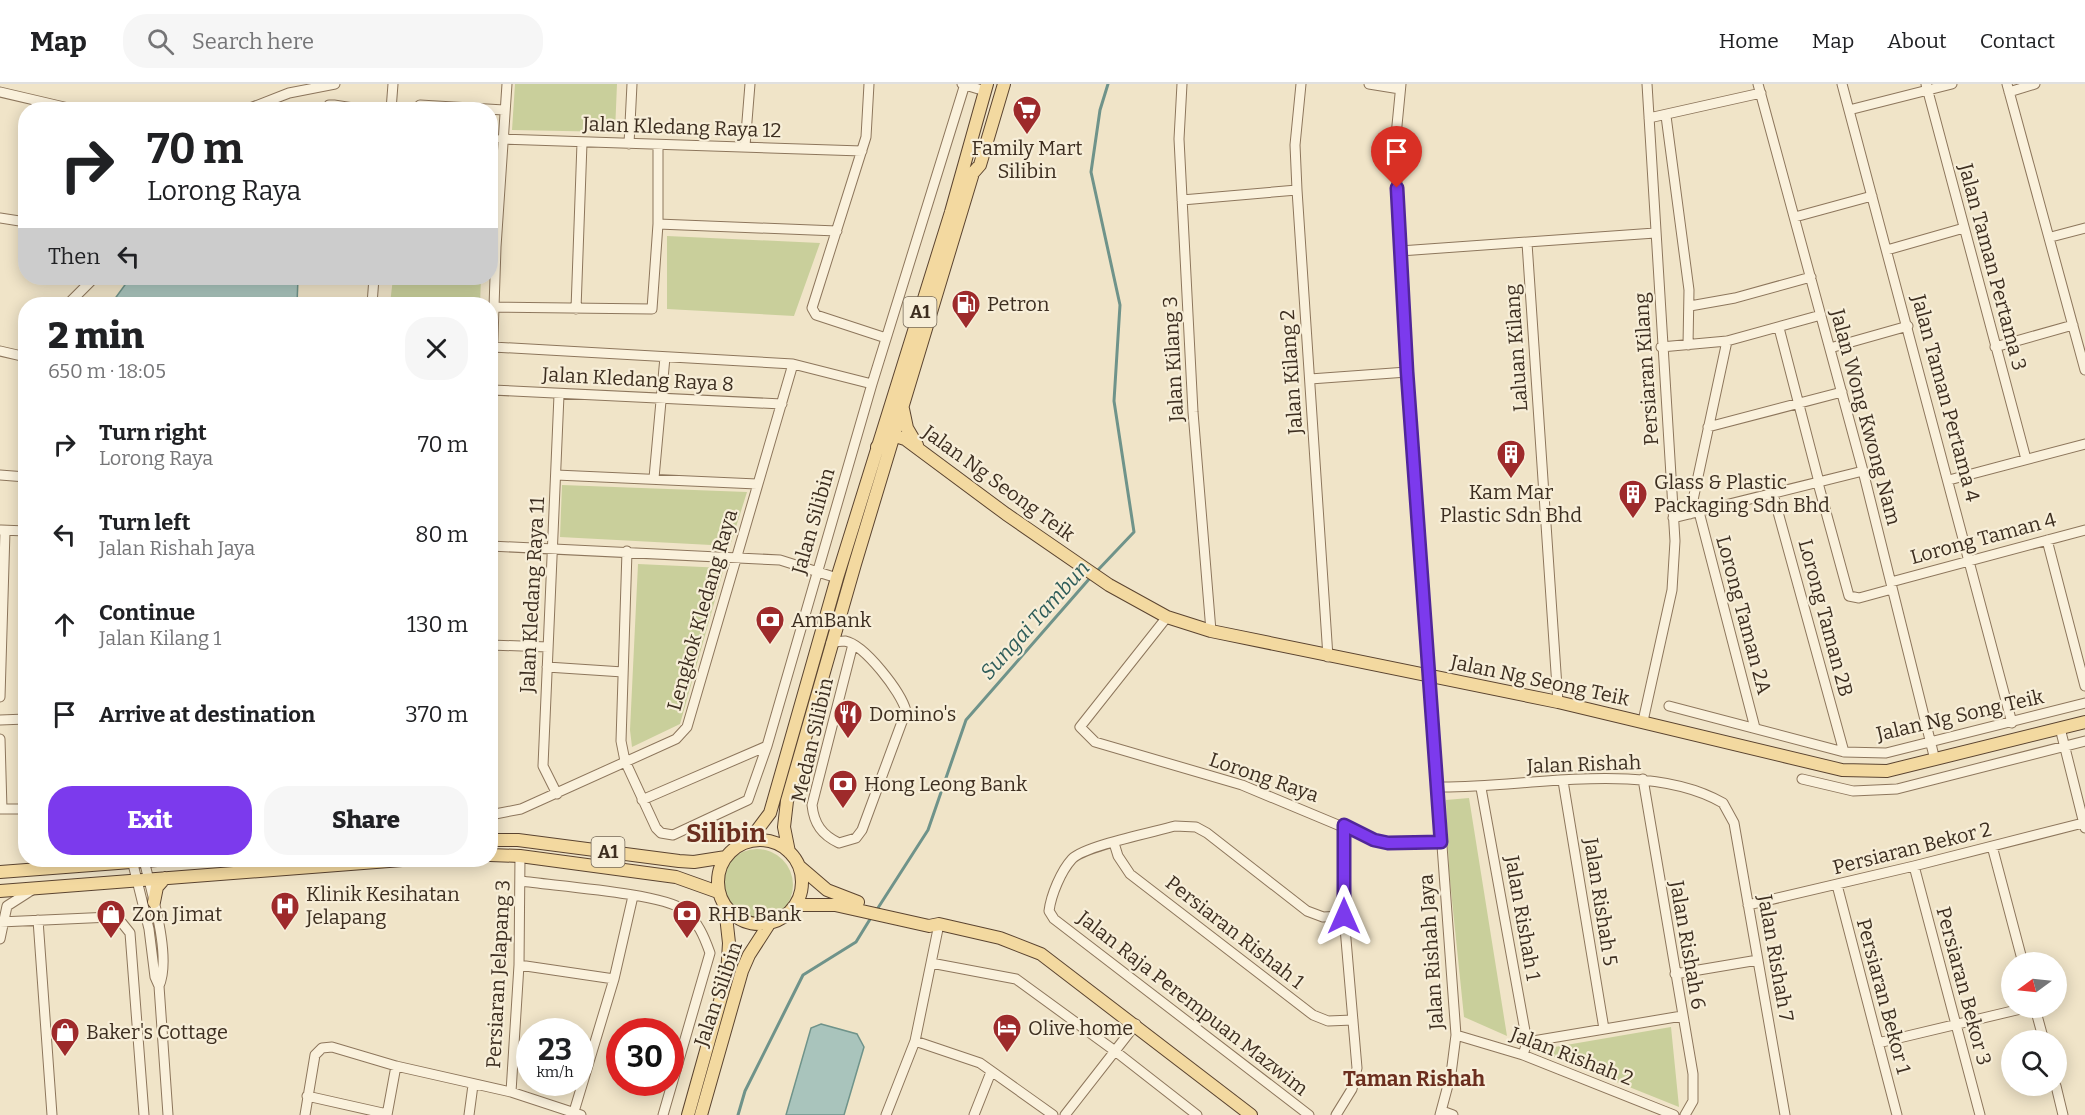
<!DOCTYPE html>
<meta charset="utf-8">
<style>
:root{--surface:#fff;--page:#f6f6f6;--text:#202124;--muted:#757577;--line:#e0e0e0;--accent:#7c3aed}
body{margin:0;font-family:Bitter,serif;background:var(--page);color:var(--text);height:100vh;display:flex;flex-direction:column;font-size:22px;white-space:nowrap}
*{box-sizing:border-box;margin:0}
p{font-size:20px;color:var(--muted)}
.icon{flex:none;width:33px;height:33px;fill:none;stroke:currentColor;stroke-width:2;stroke-linecap:round;stroke-linejoin:round}
.map{position:relative;flex:1;overflow:hidden}
.panel{position:absolute;left:18px;top:213px;width:480px;height:570px;display:flex;flex-direction:column;background:var(--surface);border-radius:24px;box-shadow:0 3px 15px #0003}
.panel>*{flex:none}
.banner{position:absolute;left:18px;top:18px;width:480px;height:183px;border-radius:24px;box-shadow:0 3px 15px #0003;background:#fff;color:var(--text);overflow:hidden}
.needle{width:39px;rotate:255deg}
.controls{position:absolute;left:2001px;top:868px;display:grid;gap:12px}
.controls a{display:grid;place-items:center;width:66px;height:66px;border-radius:50%;background:var(--surface);box-shadow:0 3px 15px #0003;font-size:30px}
.speed{position:absolute;left:516px;top:934px;display:flex;gap:12px;font-size:30px;font-weight:700;text-align:center}
.speed>*{display:grid;place-content:center;width:78px;height:78px;border-radius:50%;background:var(--surface);box-shadow:0 3px 15px #0003;line-height:1}
.speed small{font-size:15px;font-weight:400}
.speed .limit{border:9px solid #d22;background:#fff;color:#111}
.pin{position:absolute;display:grid;place-items:center;width:51px;height:51px;color:#fff;margin:-62px -26px;border-radius:50% 50% 50% 0;rotate:-45deg;box-shadow:0 0 6px #0007}
.pin .icon{rotate:45deg}
.me{position:absolute;width:66px;margin:-33px;rotate:0deg;stroke-linejoin:round;filter:drop-shadow(0 0 4px #0008)}
.turn{display:flex;align-items:center;gap:21px;height:126px;padding:0 30px;font-size:27px}
.turn .icon{width:78px;height:78px;stroke-width:2.5}
.turn b{display:block;font-size:42px;line-height:51px}
.then{display:flex;align-items:center;height:57px;padding:0 30px;background:#0003;gap:12px;font-size:22px}
.round{display:grid;place-items:center;flex:none;width:63px;height:63px;border-radius:24px;background:var(--page)}
.overview{display:flex;align-items:center;justify-content:space-between;height:102px;padding:0 30px}
h1{font-size:36px;font-weight:800;line-height:45px}
.primary-button{display:flex;gap:12px;margin-top:auto;padding:12px 30px}
.primary-button a{flex:1;height:69px;border-radius:24px;background:var(--accent);color:#fff;font-size:24px;font-weight:800;line-height:69px;text-align:center}
.primary-button a+a{background:var(--page);color:var(--text)}
ul{padding:0;list-style:none}
li{display:flex;align-items:center;gap:18px;height:90px;padding:0 30px}
li div{flex:1}
li b{display:block;font-size:22px}
li em{font-style:normal}
header{display:flex;align-items:center;gap:36px;box-sizing:border-box;height:84px;padding:0 30px;background:var(--surface);border-bottom:2px solid var(--line)}
header strong{font-size:28px}
nav{display:flex;gap:33px;margin-inline-start:auto;font-size:21px}
.search{width:420px;height:54px;background:var(--page);display:flex;align-items:center;gap:15px;box-sizing:border-box;padding:0 21px;border-radius:24px;color:var(--muted);font-size:22px}
.map>svg:first-child{display:block}
.green{fill:#c9cf9b}
.water{fill:#a9c4bc;stroke:#6f938a;stroke-width:1.5}
.lines{fill:none;stroke-linecap:round;stroke-linejoin:round}
.stream{stroke:#6f938a;stroke-width:3}
.minor-casing{stroke:#8d765c;stroke-width:11}
.major-casing{stroke:#5b4430;stroke-width:14}
.minor{stroke:#faf1dc;stroke-width:9}
.major{stroke:#f3d9a0;stroke-width:12}
.route-casing{stroke:#51269a;stroke-width:15}
.route{stroke:#7c3aed;stroke-width:10}
.labels{text-anchor:middle;dominant-baseline:central;stroke-width:4.5;stroke-linejoin:round;paint-order:stroke}
.shield{fill:#f7eed8;stroke:#756857;stroke-width:1.5}
.shield-label{font-size:18px;font-weight:bold;fill:#3d2e20}
.street-label{font-size:20px;fill:#3d2e20;stroke:#f7eed8}
.poi-label{font-size:20px;fill:#3d2e20;stroke:#f7eed8;text-anchor:start}
.water-label{font-size:21px;font-style:italic;fill:#2f5d5a;stroke:#f7eed8}
.neighbourhood-label{font-size:21px;font-weight:bold;fill:#6b2e1e;stroke:#f7eed8}
.district-label{font-size:26px;font-weight:bold;fill:#6b2e1e;stroke:#f7eed8}
</style>
<header>
<strong>Map</strong>
<div class="search"><svg class="icon" aria-label="search" viewBox="0 0 24 24"><circle cx="10" cy="10" r="6"/><path d="M15 15l6 6"/></svg>Search here</div>
<nav><a>Home</a><a>Map</a><a>About</a><a>Contact</a></nav>
</header>
<div class="map">
<svg width="2085" height="1031" viewBox="0 0 2085 1031">
<rect width="100%" height="100%" fill="#f0e4c8"/>
<path class="green" d="M 515,0 L 617,0 L 615,48 L 512,46 Z
M 667,152 L 820,159 L 794,232 L 667,225 Z
M 393,194 L 481,194 L 480,220 L 390,220 Z
M 562,401 L 747,408 L 730,462 L 560,453 Z
M 638,480 L 724,484 L 680,640 L 632,663 L 630,646 Z
M 1469,714 L 1507,952 L 1464,933 L 1449,787 L 1446,716 Z
M721 801a36 36 0 1 1 72 0a36 36 0 1 1-72 0Z
M 1671,943 L 1679,1023 L 1537,966 Z"/>
<path class="water" d="M 130,194 L 298,194 L 297,220 L 111,220 Z
M 821,940 L 857,950 L 864,963 L 844,1031 L 786,1031 L 811,944 Z"/>
<g class="lines">
<path class="stream" d="M 1097,487 L 1134,448 L 1114,317 L 1120,221 L 1091,88 L 1100,26 L 1108,0
M 876,827 L 928,746 L 966,636 L 1090,494
M 738,1031 L 745,1007 L 803,891 L 856,858 L 872,832"/>
<g class="minor-casing">
<path id="minor" d="M 869,0 L 866,53 L 812,224 L 816,231 L 886,254
M 962,0 L 985,7
M 1182,0 L 1179,55 L 1193,328 L 1211,547
M 1301,0 L 1295,61 L 1297,106 L 1328,573
M 1369,0 L 1400,5
M 1401,0 L 1395,62 L 1407,288 L 1456,951 L 1451,990 L 1440,1031
M 1758,0 L 1863,387 L 1935,676
M 1842,0 L 2012,639
M 1926,0 L 2026,375
M 2007,0 L 2085,286
M 0,8 L 77,26
M 2009,8 L 2035,0
M 245,26 L 289,9 L 335,0
M 327,26 L 329,21 L 334,21 L 366,26
M 391,26 L 393,0
M 415,26 L 420,21 L 504,26
M 1849,26 L 1952,0
M 1666,32 L 1689,206 L 1688,261
M 1649,34 L 1761,9
M 501,55 L 862,67
M 629,60 L 632,0
M 745,62 L 750,0
M 1182,116 L 1297,106
M 1795,133 L 1872,112
M 0,134 L 26,138
M 658,140 L 837,147
M 2051,153 L 2085,144
M 1527,159 L 1558,618
M 1887,166 L 1964,144
M 1400,167 L 1655,149
M 68,220 L 94,194
M 372,220 L 374,194
M 1690,222 L 1735,214 L 1811,193
M 494,223 L 652,225 L 658,140 L 658,61
M 576,225 L 582,59
M 1779,244 L 1819,398
M 493,263 L 793,280 L 872,300
M 1661,263 L 1727,257 L 1821,231
M 1995,263 L 2073,241
M 1830,264 L 1908,242
M 0,267 L 26,273
M 1310,295 L 1407,288
M 492,306 L 782,320
M 1708,343 L 1842,308
M 490,344 L 496,163 L 507,0
M 0,391 L 26,393
M 556,391 L 757,400
M 654,394 L 665,273
M 1949,396 L 2085,360
M 1818,399 L 1849,512 L 1859,514 L 1892,505
M 1773,410 L 1844,668
M 1699,428 L 1755,644
M 1690,430 L 1727,257
M 1673,434 L 1863,387
M 1,446 L 26,447
M 2047,456 L 2085,602
M 490,462 L 780,476 L 837,494
M 627,467 L 621,657 L 625,677 L 656,744 L 661,749 L 673,751 L 748,716 L 767,662 L 872,300 L 965,0
M 1891,498 L 2085,446
M 1167,533 L 1080,643 L 1095,658 L 1242,701 L 1374,756 L 1388,759 L 1441,758
M 831,559 C 835,558 841,557 845,557 C 865,561 901,608 906,627 L 862,746 L 856,754 L 839,759 C 822,751 814,740 812,721 L 853,560
M 490,561 L 548,563
M 547,583 L 623,588
M 0,613 L 5,447
M 1669,622 L 1844,668 L 1886,669 L 2085,619
M 0,636 L 26,635
M 1643,637 L 1672,506 L 1675,457 L 1647,0
M 2060,644 L 2085,744
M 0,655 L 2,725
M 1643,695 L 1693,990 L 1693,1017 L 1685,1031
M 1802,695 L 1853,707 L 1897,705 L 2085,657
M 1563,697 L 1604,945
M 1436,703 C 1523,705 1645,674 1723,719 L 1734,739 L 1785,1031
M 1481,704 L 1527,958 L 1523,971
M 557,710 L 543,682 L 559,311
M 642,716 L 767,662
M 0,725 L 26,725
M 490,731 L 521,725 L 676,655 L 687,643 L 793,280
M 1114,759 L 1118,772 L 1130,790 L 1313,931 L 1328,937 L 1353,936
M 1992,762 L 2023,879
M 132,776 L 149,845 L 155,893 L 159,902 L 168,1031
M 144,776 C 151,807 172,873 159,902
M 1914,782 L 1980,1031
M 521,797 C 555,802 661,809 684,826 C 698,838 704,852 710,869 L 663,1031
M 1837,801 L 1897,1031
M 1748,821 L 1914,782 L 2083,739
M 38,836 L 52,1031
M 0,838 L 111,833 L 122,839 L 130,849 L 144,1031
M 0,855 L 7,822 L 32,806
M 931,879 L 1016,895 L 1115,967 L 1197,1031
M 519,881 L 614,895
M 1675,890 L 1758,876
M 2035,924 L 2044,957
M 1456,951 L 1523,971 L 1674,1031
M 915,957 L 980,979 L 1053,1031
M 1527,958 L 1682,932
M 1878,959 L 2025,924
M 2056,1002 L 2063,1031
M 511,1008 L 519,881 L 520,772
M 307,1012 L 387,1030
M 1442,1027 L 1453,1031
M 305,1031 L 315,971 L 322,964 L 332,963 L 396,982 L 511,1008 L 581,1031
M 387,1031 L 396,982
M 469,1031 L 473,1001
M 573,1031 L 614,895 L 633,812
M 886,1031 L 915,957 L 939,840
M 974,1031 L 991,988
M 1065,1031 L 1136,940
M 1309,1031 L 1054,835 L 1049,827 C 1051,811 1061,787 1072,775 C 1084,762 1154,748 1175,742 L 1196,743 L 1207,749 L 1307,827 L 1323,833 L 1344,832
M 1336,1031 L 1352,1005 L 1357,984 L 1344,832 L 1344,741"/>
</g>
<g class="major-casing">
<path id="major" d="M 903,325 L 907,344 L 917,361
M 877,363 L 883,354 L 889,350 L 905,355 L 1006,430 L 1109,501 L 1167,533 L 1211,547 L 1558,618 L 1842,686 L 1887,687 L 2085,638
M718 798a42 42 0 1 1 84 0a42 42 0 1 1-84 0Z
M 490,756 L 518,756 L 679,777 L 694,778 L 726,773
M 749,757 L 770,729 L 837,494 L 951,128 L 987,0
M 789,768 L 784,743 L 787,717 L 855,480 L 973,89 L 980,81 L 1004,0
M 490,771 L 520,772 L 676,793 L 718,808
M 799,782 L 827,806 L 858,818
M 0,788 L 157,776
M 0,807 L 402,776
M 154,818 L 157,803 L 165,794
M 795,821 L 835,821 L 929,842 L 939,840 L 1000,854 L 1041,870 L 1251,1031
M 688,1031 L 727,892 L 729,859 L 725,823
M 701,1031 L 742,887 L 749,871 L 769,840"/>
</g>
<use href="#minor" class="minor"/>
<use href="#major" class="major"/>
</g>
<g class="lines">
<g class="route-casing">
<path id="route" d="M 1344,832 L 1344,741 L 1374,756 L 1388,759 L 1441,758 L 1407,288 L 1397,104"/>
</g>
<use href="#route" class="route"/>
</g>
<defs>
<g id="supermarket-pin" transform="scale(1.5)"><path d="M0 17L-7.5 6A9.5 9.5 0 1 1 7.5 6Z" fill="#9e2a2b" stroke="#f7eed8"/><path d="M-6-5.5h2.5l.6 2H6L4.5 2H-2.5L-4.4-4H-6ZM-1.5 3.2a1.3 1.3 0 1 0 .1 0ZM3 3.2a1.3 1.3 0 1 0 .1 0Z" fill="#fff"/></g>
<g id="fuel-pin" transform="scale(1.5)"><path d="M0 17L-7.5 6A9.5 9.5 0 1 1 7.5 6Z" fill="#9e2a2b" stroke="#f7eed8"/><path d="M-5.5-6h7V0h2V4h1.3V-2.5L3-4.5l.8-.8L6-3V5H2.5V1h-1V6h-7ZM-4.2-4.7v3.2H.2V-4.7Z" fill="#fff"/></g>
<g id="building-pin" transform="scale(1.5)"><path d="M0 17L-7.5 6A9.5 9.5 0 1 1 7.5 6Z" fill="#9e2a2b" stroke="#f7eed8"/><path d="M-4-6H4V6H1V3H-1V6H-4ZM-2.5-4.3h1.7v1.8h-1.7ZM.8-4.3h1.7v1.8H.8ZM-2.5-1h1.7V.8h-1.7ZM.8-1h1.7V.8H.8Z" fill="#fff"/></g>
<g id="bank-pin" transform="scale(1.5)"><path d="M0 17L-7.5 6A9.5 9.5 0 1 1 7.5 6Z" fill="#9e2a2b" stroke="#f7eed8"/><path d="M-6-4H6V4H-6ZM0-2.3a2.3 2.3 0 1 0 0 4.6a2.3 2.3 0 1 0 0-4.6Z" fill="#fff"/></g>
<g id="restaurant-pin" transform="scale(1.5)"><path d="M0 17L-7.5 6A9.5 9.5 0 1 1 7.5 6Z" fill="#9e2a2b" stroke="#f7eed8"/><path d="M-5-6h1v4h1v-4h1v4h1v-4h1v5L-1.5 .5V6h-2V.5L-5-1ZM5-6V6H3V1.5H1.5Q1.5-4 5-6Z" fill="#fff"/></g>
<g id="hospital-pin" transform="scale(1.5)"><path d="M0 17L-7.5 6A9.5 9.5 0 1 1 7.5 6Z" fill="#9e2a2b" stroke="#f7eed8"/><path d="M-5-5h3v3.5h4V-5h3V5h-3V1.5h-4V5h-3Z" fill="#fff"/></g>
<g id="shop-pin" transform="scale(1.5)"><path d="M0 17L-7.5 6A9.5 9.5 0 1 1 7.5 6Z" fill="#9e2a2b" stroke="#f7eed8"/><path d="M-5-2.5h2.3a2.7 3.5 0 0 1 5.4 0H5L5.5 6h-11ZM-1.5-2.5h3a1.5 2.3 0 0 0-3 0Z" fill="#fff"/></g>
<g id="hotel-pin" transform="scale(1.5)"><path d="M0 17L-7.5 6A9.5 9.5 0 1 1 7.5 6Z" fill="#9e2a2b" stroke="#f7eed8"/><path d="M-6-4.5h1.5V1H6V5H4.5V3h-9V5H-6ZM-4 0a1.8 1.8 0 1 1 3.6 0ZM.5 0V-2.5h3Q6-2.5 6 0Z" fill="#fff"/></g>
</defs>
<g fill-rule="evenodd">
<use href="#supermarket-pin" x="1027" y="26"/>
<use href="#fuel-pin" x="966" y="220"/>
<use href="#building-pin" x="1511" y="370"/>
<use href="#building-pin" x="1633" y="410"/>
<use href="#bank-pin" x="770" y="536"/>
<use href="#restaurant-pin" x="848" y="630"/>
<use href="#bank-pin" x="843" y="700"/>
<use href="#hospital-pin" x="285" y="822"/>
<use href="#shop-pin" x="111" y="830"/>
<use href="#bank-pin" x="687" y="830"/>
<use href="#hotel-pin" x="1007" y="944"/>
<use href="#shop-pin" x="65" y="948"/>
</g>
<g class="labels">
<g class="shield">
<rect x="903.5" y="213" width="33" height="30" rx="4.5"/>
<rect x="591.5" y="753" width="33" height="30" rx="4.5"/>
</g>
<g class="shield-label">
<text x="920" y="228">A1</text>
<text x="608" y="768">A1</text>
</g>
<g class="street-label">
<text transform="translate(682 43) rotate(2)">Jalan Kledang Raya 12</text>
<text transform="translate(1993 183) rotate(75)">Jalan Taman Pertama 3</text>
<text transform="translate(1516 264) rotate(-94)">Laluan Kilang</text>
<text transform="translate(1173 275) rotate(-93)">Jalan Kilang 3</text>
<text transform="translate(1646 285) rotate(-94)">Persiaran Kilang</text>
<text transform="translate(1291 288) rotate(-94)">Jalan Kilang 2</text>
<text transform="translate(638 295) rotate(3)">Jalan Kledang Raya 8</text>
<text transform="translate(1946 314) rotate(75)">Jalan Taman Pertama 4</text>
<text transform="translate(1866 333) rotate(75)">Jalan Wong Kwong Nam</text>
<text transform="translate(999 399) rotate(36)">Jalan Ng Seong Teik</text>
<text transform="translate(813 437) rotate(-74)">Jalan Silibin</text>
<text transform="translate(1983 454) rotate(-15)">Lorong Taman 4</text>
<text transform="translate(532 511) rotate(-87)">Jalan Kledang Raya 11</text>
<text transform="translate(702 526) rotate(-74)">Lengkok Kledang Raya</text>
<text transform="translate(1744 531) rotate(75)">Lorong Taman 2A</text>
<text transform="translate(1826 534) rotate(75)">Lorong Taman 2B</text>
<text transform="translate(1540 596) rotate(12)">Jalan Ng Seong Teik</text>
<text transform="translate(1960 631) rotate(-13)">Jalan Ng Song Teik</text>
<text transform="translate(812 656) rotate(-77)">Medan Silibin</text>
<text transform="translate(1584 680) rotate(-2)">Jalan Rishah</text>
<text transform="translate(1264 693) rotate(19)">Lorong Raya</text>
<text transform="translate(1912 764) rotate(-14)">Persiaran Bekor 2</text>
<text transform="translate(1601 818) rotate(81)">Jalan Rishah 5</text>
<text transform="translate(1523 834) rotate(80)">Jalan Rishah 1</text>
<text transform="translate(1235 848) rotate(38)">Persiaran Rishah 1</text>
<text transform="translate(1688 861) rotate(80)">Jalan Rishah 6</text>
<text transform="translate(1431 868) rotate(-94)">Jalan Rishah Jaya</text>
<text transform="translate(1776 874) rotate(80)">Jalan Rishah 7</text>
<text transform="translate(498 890) rotate(-87)">Persiaran Jelapang 3</text>
<text transform="translate(1964 902) rotate(75)">Persiaran Bekor 3</text>
<text transform="translate(718 910) rotate(-71)">Jalan Silibin</text>
<text transform="translate(1884 912) rotate(75)">Persiaran Bekor 1</text>
<text transform="translate(1193 919) rotate(38)">Jalan Raja Perempuan Mazwim</text>
<text transform="translate(1572 972) rotate(21)">Jalan Rishah 2</text>
</g>
<g class="poi-label">
<text x="1027" y="64" text-anchor="middle">Family Mart<tspan x="1027" dy="23">Silibin</tspan></text>
<text x="987" y="220">Petron</text>
<text x="1654" y="398">Glass &amp; Plastic<tspan x="1654" dy="23">Packaging Sdn Bhd</tspan></text>
<text x="1511" y="408" text-anchor="middle">Kam Mar<tspan x="1511" dy="23">Plastic Sdn Bhd</tspan></text>
<text x="791" y="536">AmBank</text>
<text x="869" y="630">Domino's</text>
<text x="864" y="700">Hong Leong Bank</text>
<text x="306" y="810">Klinik Kesihatan<tspan x="306" dy="23">Jelapang</tspan></text>
<text x="132" y="830">Zon Jimat</text>
<text x="708" y="830">RHB Bank</text>
<text x="1028" y="944">Olive home</text>
<text x="86" y="948">Baker's Cottage</text>
</g>
<g class="water-label">
<text transform="translate(1035 536) rotate(-48)">Sungai Tambun</text>
</g>
<g class="neighbourhood-label">
<text x="1414" y="995">Taman Rishah</text>
</g>
<g class="district-label">
<text x="726" y="749">Silibin</text>
</g>
</g>
</svg>
<div class="controls">
<a><svg class="needle" viewBox="-14 -14 28 28"><path d="M0-13l5 13h-10z" fill="#e53935"/><path d="M0 13l5-13h-10z" fill="#757577"/></svg></a>
<a><svg class="icon" aria-label="search" viewBox="0 0 24 24"><circle cx="10" cy="10" r="6"/><path d="M15 15l6 6"/></svg></a>
</div>
<div class="speed"><div>23<small>km/h</small></div><div class="limit">30</div></div>
<div class="pin" style="left:1397px;top:104px;background:#d93025"><svg class="icon" aria-label="arrive" viewBox="0 0 24 24"><path d="M6 21V4h12l-3 4 3 4H6"/></svg></div>
<svg class="me" style="left:1344px;top:832px" viewBox="-20 -20 40 40"><path d="M0-17L14 15 0 8-14 15z" fill="#7c3aed" stroke="#fff" stroke-width="4"/></svg>
<div class="banner">
<div class="turn"><svg class="icon" aria-label="right" viewBox="0 0 24 24"><path d="M7 20v-9h11M14 6l5 5-5 5"/></svg><div><b>70 m</b>Lorong Raya</div></div>
<div class="then">Then<svg class="icon" aria-label="left" viewBox="0 0 24 24"><path d="M17 20v-9H6M10 6l-5 5 5 5"/></svg></div>
</div>
<section class="panel">
<div class="overview"><div><h1>2 min</h1><p>650 m · 18:05</p></div><a class="round"><svg class="icon" aria-label="close" viewBox="0 0 24 24"><path d="M6 6l12 12M18 6L6 18"/></svg></a></div>
<ul>
<li><svg class="icon" aria-label="right" viewBox="0 0 24 24"><path d="M7 20v-9h11M14 6l5 5-5 5"/></svg><div><b>Turn right</b><p>Lorong Raya</p></div><em>70 m</em></li>
<li><svg class="icon" aria-label="left" viewBox="0 0 24 24"><path d="M17 20v-9H6M10 6l-5 5 5 5"/></svg><div><b>Turn left</b><p>Jalan Rishah Jaya</p></div><em>80 m</em></li>
<li><svg class="icon" aria-label="ahead" viewBox="0 0 24 24"><path d="M12 20V5M6 11l6-6 6 6"/></svg><div><b>Continue</b><p>Jalan Kilang 1</p></div><em>130 m</em></li>
<li><svg class="icon" aria-label="arrive" viewBox="0 0 24 24"><path d="M6 21V4h12l-3 4 3 4H6"/></svg><div><b>Arrive at destination</b></div><em>370 m</em></li>
</ul>
<div class="primary-button"><a>Exit</a><a>Share</a></div>
</section>
</div>
